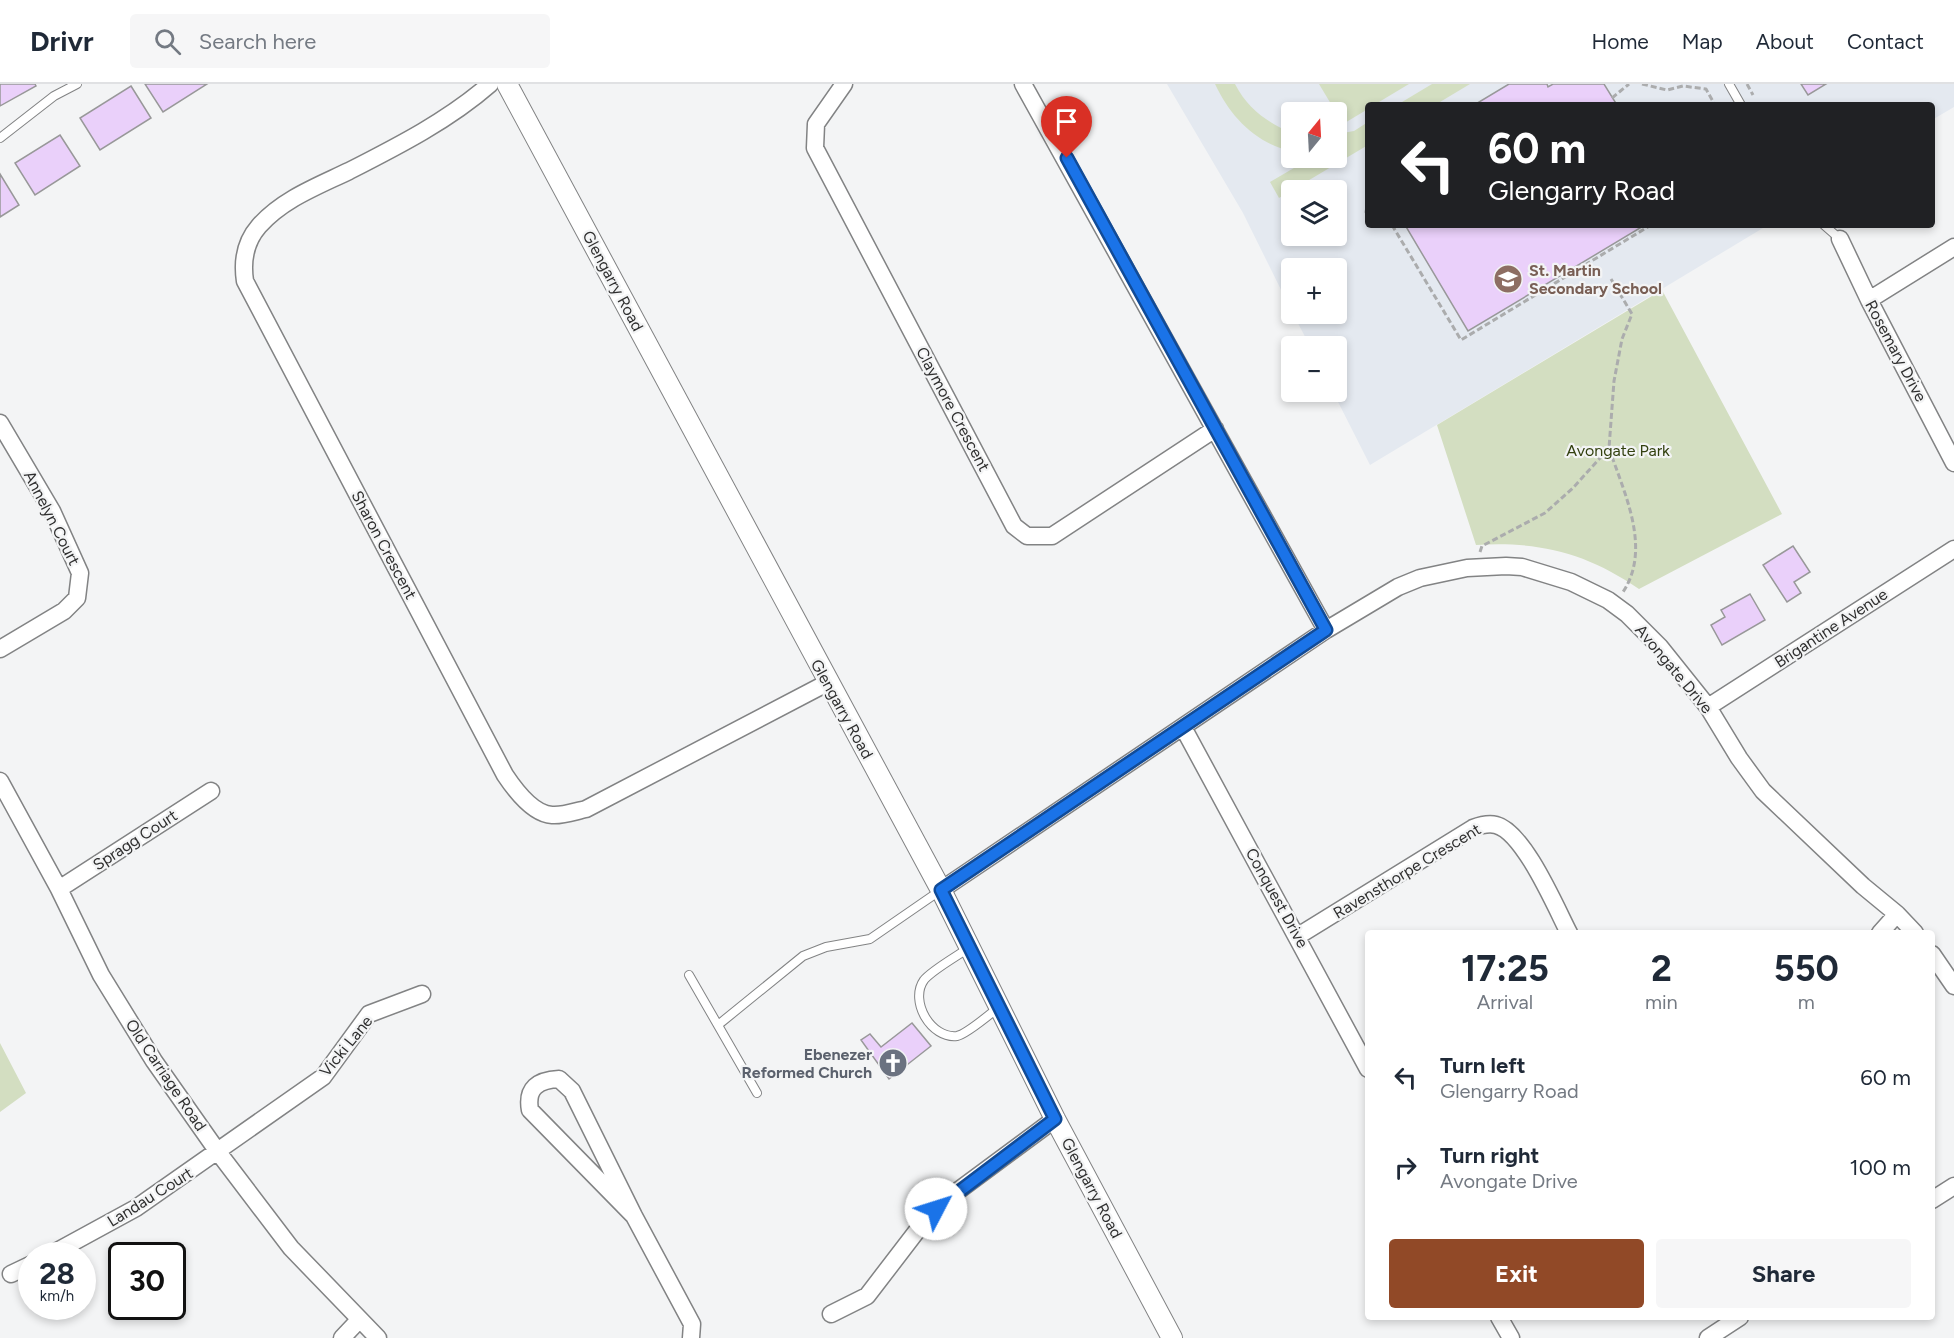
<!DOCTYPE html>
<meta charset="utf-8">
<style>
:root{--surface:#fff;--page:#f6f6f7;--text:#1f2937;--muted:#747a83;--line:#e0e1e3;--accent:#914927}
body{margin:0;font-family:Figtree,sans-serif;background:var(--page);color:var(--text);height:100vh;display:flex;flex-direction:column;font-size:22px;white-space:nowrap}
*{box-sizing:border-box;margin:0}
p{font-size:20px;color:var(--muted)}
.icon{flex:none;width:33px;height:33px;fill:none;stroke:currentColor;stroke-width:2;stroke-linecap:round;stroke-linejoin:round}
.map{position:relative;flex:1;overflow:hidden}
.sheet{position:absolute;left:1365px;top:846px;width:570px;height:390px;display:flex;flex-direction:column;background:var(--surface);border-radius:6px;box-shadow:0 3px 9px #0003}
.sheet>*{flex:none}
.guide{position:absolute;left:1365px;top:18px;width:570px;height:126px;border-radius:6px;box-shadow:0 3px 9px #0003;background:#202124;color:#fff;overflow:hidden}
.needle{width:39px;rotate:18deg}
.fabs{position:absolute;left:1281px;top:18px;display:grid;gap:12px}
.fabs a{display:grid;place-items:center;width:66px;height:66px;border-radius:6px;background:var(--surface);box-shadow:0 3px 9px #0003;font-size:30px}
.speed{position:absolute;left:18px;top:1158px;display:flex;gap:12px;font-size:30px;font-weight:700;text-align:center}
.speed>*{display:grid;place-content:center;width:78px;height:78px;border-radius:50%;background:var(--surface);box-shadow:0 3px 9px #0003;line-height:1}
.speed small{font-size:15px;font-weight:400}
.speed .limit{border:3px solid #111;border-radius:9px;background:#fff;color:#111}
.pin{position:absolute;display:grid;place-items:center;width:51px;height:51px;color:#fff;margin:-62px -26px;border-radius:50% 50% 50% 0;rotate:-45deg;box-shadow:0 0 6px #0007}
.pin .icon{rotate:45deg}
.me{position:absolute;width:66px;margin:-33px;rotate:50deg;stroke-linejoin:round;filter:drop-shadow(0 0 4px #0008)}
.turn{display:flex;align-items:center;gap:21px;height:126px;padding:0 24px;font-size:27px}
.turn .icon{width:78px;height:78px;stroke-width:2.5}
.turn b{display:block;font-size:42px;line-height:51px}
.eta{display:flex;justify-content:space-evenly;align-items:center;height:102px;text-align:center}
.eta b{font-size:36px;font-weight:700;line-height:42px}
.primary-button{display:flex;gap:12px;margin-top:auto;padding:12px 24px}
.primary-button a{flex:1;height:69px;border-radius:6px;background:var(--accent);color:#fff;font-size:24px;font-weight:700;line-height:69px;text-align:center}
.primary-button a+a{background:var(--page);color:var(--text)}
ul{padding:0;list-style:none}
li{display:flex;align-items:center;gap:18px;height:90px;padding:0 24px}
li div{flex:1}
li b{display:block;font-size:22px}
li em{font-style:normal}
header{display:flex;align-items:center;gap:36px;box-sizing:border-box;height:84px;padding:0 30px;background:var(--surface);border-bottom:2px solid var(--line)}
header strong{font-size:28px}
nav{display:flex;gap:33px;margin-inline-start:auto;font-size:21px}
.search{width:420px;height:54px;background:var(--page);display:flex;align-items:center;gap:15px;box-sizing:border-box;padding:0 21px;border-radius:6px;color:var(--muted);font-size:22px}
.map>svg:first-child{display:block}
.built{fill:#e4e9f0;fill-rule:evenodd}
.green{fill:#d3dec1}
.building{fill:#ead0fa;stroke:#989899;stroke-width:1.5}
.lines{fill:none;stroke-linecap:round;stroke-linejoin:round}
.service-casing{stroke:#828384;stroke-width:10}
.minor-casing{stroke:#828384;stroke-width:19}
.tertiary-casing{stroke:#828384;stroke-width:22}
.path{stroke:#abacad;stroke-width:3;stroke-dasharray:6 3;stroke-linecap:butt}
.service{stroke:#fff;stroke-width:8}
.minor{stroke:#fff;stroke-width:16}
.tertiary{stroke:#fff;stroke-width:20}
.route-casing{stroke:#114b97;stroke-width:15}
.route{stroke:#1a73e8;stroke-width:10}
.labels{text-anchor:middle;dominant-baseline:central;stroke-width:4.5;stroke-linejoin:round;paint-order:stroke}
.education-label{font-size:16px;font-weight:bold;fill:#785e54;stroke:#f3f4f5;text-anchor:start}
.street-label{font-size:16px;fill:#2f2f2f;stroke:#f3f4f5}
.park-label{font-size:16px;fill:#334110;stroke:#f3f4f5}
.worship-label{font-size:16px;font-weight:bold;fill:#5b616d;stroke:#f3f4f5;text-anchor:end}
</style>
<header>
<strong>Drivr</strong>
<div class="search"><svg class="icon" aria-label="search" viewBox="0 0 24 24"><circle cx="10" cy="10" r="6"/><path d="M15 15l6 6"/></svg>Search here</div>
<nav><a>Home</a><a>Map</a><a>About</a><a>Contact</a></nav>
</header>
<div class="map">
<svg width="1954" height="1254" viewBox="0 0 1954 1254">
<rect width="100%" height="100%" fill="#f3f4f5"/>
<path class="built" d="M 1167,0 L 1954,0 L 1954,23 L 1932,36 L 1932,21 L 1368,21 L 1368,141 L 1768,141 L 1370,381 L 1333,308 L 1336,308 L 1336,262 L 1310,262 L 1293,230 L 1336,230 L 1336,184 L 1292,184 L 1291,226 L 1243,129 ZM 1292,28 L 1336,28 L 1336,74 L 1292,74 ZM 1292,106 L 1336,106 L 1336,152 L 1292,152 Z"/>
<path class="green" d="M 1215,0 L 1235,0 C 1248,25 1266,37 1291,49 L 1291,67 C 1255,59 1230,32 1215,0 Z
M 1319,0 L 1409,0 L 1374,21 L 1368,21 L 1368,25 L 1343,40 Z
M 1432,0 L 1470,0 L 1435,21 L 1397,21 Z
M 1368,38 L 1368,61 L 1279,114 L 1270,98 L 1311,74 L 1336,74 L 1337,50 L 1354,47 Z
M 1662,206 L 1782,430 L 1639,505 C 1587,469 1539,457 1476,461 L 1437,341 Z
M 0,959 L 26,1009 L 0,1028 Z"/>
<path class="building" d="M 0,0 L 35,0 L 36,2 L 0,22 Z
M 145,0 L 207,0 L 163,28 Z
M 1509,0 L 1547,0 L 1548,3 L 1553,0 L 1604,0 L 1617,21 L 1474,21 Z
M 1801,0 L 1826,0 L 1808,11 Z
M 131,2 L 151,34 L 100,66 L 80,34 Z
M 60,51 L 80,82 L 35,111 L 15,79 Z
M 0,90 L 19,121 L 0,133 Z
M 1405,141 L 1645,141 L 1468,247 Z
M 1793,462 L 1810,488 L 1794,498 L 1801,509 L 1787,518 L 1763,481 Z
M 1750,510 L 1765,536 L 1722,561 L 1711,541 L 1725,533 L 1721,526 Z
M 912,939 L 931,962 L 889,995 L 861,956 L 870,950 L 881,963 Z"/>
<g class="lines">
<g class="service-casing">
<path id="service" d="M 1729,0 L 1741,21
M 0,54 L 54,12 L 77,0
M 1824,141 L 1840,155
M 970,863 C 959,871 932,886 924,896 C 909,917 931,955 957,952 C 967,950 990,930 999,923
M 689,891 L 757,1009
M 718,941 L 803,872 L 826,863 L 870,855 L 941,806"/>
</g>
<g class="minor-casing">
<path id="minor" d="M 490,0 C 449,36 398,62 349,87 C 318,102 283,115 259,142 C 245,158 242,177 245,197 L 505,691 C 515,706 533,730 552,731 C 563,732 576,727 586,725 L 827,599
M 844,0 L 816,40 L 815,64 L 1014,442 L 1027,452 L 1052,452 L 1215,345
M 1023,0 L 1326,546
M 1840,155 L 1869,216 L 1954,379
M 1869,216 L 1954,163
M 0,339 L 52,427 L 80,489 L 77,514 L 64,527 L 0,565
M 1708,623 L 1954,465
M 1184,645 L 1368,985
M 0,697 L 59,805 L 101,891 L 154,977 L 218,1068 L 291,1164 L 378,1254
M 59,805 L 211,707
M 941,806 L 1326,546 L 1398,503 L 1420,494 L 1467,484 L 1506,482 L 1522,483 L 1571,498 L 1608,516 L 1627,530 L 1660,563 L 1708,623 L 1739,674 L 1763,707 L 1863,802 L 1897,830 L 1915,849
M 1880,849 L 1897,830
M 1298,852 L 1473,744 C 1481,741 1488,739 1496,741 C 1524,748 1556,824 1569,849
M 1932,870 L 1954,902
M 1932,1116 L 1954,1102
M 634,1132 L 530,1026 C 526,1004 538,996 559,995 L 572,1007 L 634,1132 L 692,1240 L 691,1254
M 48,1172 L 136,1124 L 323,993 L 369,930 L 422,910
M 11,1190 L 32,1180
M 831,1230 L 867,1212 L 926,1135 L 947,1115 L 1055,1035
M 1499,1233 L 1511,1254
M 342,1254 L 359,1236
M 1708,1254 L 1740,1233"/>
</g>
<g class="tertiary-casing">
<path id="tertiary" d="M 507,0 L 941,806 L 1055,1035 L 1172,1254"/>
</g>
<path class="path" d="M 1642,0 L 1667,6 L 1683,2 L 1706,5 L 1715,21
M 1747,0 L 1753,11
M 1612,14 L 1629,0
M 1368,117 L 1366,128 L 1368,132
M 1392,141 L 1461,256 L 1651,141
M 1609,364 C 1624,409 1652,464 1623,508
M 1480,468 L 1482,462 L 1545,429 L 1573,404 L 1609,364 L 1614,297 L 1622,255 L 1632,230 L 1611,195"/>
<use href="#service" class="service"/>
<use href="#minor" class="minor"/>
<use href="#tertiary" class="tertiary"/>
</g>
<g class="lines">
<g class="route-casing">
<path id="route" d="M 936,1125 L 1055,1035 L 941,806 L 1326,546 L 1067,74"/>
</g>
<use href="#route" class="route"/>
</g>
<defs>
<g id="school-disc" transform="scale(1.5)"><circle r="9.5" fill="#8d6e63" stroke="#f3f4f5"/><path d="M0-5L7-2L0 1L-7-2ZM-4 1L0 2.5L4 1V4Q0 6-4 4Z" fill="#fff"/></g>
<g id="church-disc" transform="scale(1.5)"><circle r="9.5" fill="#6b7280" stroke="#f3f4f5"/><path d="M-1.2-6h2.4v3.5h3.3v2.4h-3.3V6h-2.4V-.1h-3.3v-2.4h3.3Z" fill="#fff"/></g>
</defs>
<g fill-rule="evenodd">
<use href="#school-disc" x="1508" y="195"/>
<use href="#church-disc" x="893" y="979"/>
</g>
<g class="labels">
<g class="education-label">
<text x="1529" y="186">St. Martin<tspan x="1529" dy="18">Secondary School</tspan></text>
</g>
<g class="street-label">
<text transform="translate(613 197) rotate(62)">Glengarry Road</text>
<text transform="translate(1896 267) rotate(62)">Rosemary Drive</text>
<text transform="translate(953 325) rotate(62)">Claymore Crescent</text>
<text transform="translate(52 434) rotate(63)">Annelyn Court</text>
<text transform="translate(384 461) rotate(62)">Sharon Crescent</text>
<text transform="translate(1831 544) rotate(-33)">Brigantine Avenue</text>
<text transform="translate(1674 585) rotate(50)">Avongate Drive</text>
<text transform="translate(842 625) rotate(61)">Glengarry Road</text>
<text transform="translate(135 756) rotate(-33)">Spragg Court</text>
<text transform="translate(1407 787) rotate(-31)">Ravensthorpe Crescent</text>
<text transform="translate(1277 814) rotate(61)">Conquest Drive</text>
<text transform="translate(346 962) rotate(-51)">Vicki Lane</text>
<text transform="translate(166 991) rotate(56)">Old Carriage Road</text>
<text transform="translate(1092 1104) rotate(62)">Glengarry Road</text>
<text transform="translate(150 1113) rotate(-32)">Landau Court</text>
</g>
<g class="park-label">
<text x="1618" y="366">Avongate Park</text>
</g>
<g class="worship-label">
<text x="872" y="970">Ebenezer<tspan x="872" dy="18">Reformed Church</tspan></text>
</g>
</g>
</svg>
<div class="fabs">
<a><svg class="needle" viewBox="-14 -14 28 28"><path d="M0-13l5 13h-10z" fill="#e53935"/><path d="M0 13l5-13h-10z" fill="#747a83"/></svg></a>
<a><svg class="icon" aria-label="layers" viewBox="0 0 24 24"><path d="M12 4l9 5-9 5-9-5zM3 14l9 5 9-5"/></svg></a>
<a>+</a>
<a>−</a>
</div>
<div class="speed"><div>28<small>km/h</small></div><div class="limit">30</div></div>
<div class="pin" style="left:1067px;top:74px;background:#d93025"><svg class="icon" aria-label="arrive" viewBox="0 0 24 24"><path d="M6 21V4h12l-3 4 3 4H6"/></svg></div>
<svg class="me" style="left:936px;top:1125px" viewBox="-20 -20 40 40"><circle r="19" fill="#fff"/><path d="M0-13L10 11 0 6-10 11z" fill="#1a73e8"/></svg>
<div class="guide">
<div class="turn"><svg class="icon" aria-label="left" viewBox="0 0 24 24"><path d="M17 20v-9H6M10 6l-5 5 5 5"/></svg><div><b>60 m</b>Glengarry Road</div></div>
</div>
<section class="sheet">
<div class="eta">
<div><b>17:25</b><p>Arrival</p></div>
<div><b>2</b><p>min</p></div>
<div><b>550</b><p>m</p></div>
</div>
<ul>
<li><svg class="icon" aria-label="left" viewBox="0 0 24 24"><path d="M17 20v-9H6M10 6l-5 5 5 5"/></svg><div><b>Turn left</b><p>Glengarry Road</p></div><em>60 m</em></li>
<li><svg class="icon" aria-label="right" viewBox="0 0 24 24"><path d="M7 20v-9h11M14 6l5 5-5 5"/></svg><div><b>Turn right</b><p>Avongate Drive</p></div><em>100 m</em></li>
</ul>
<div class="primary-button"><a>Exit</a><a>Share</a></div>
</section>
</div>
